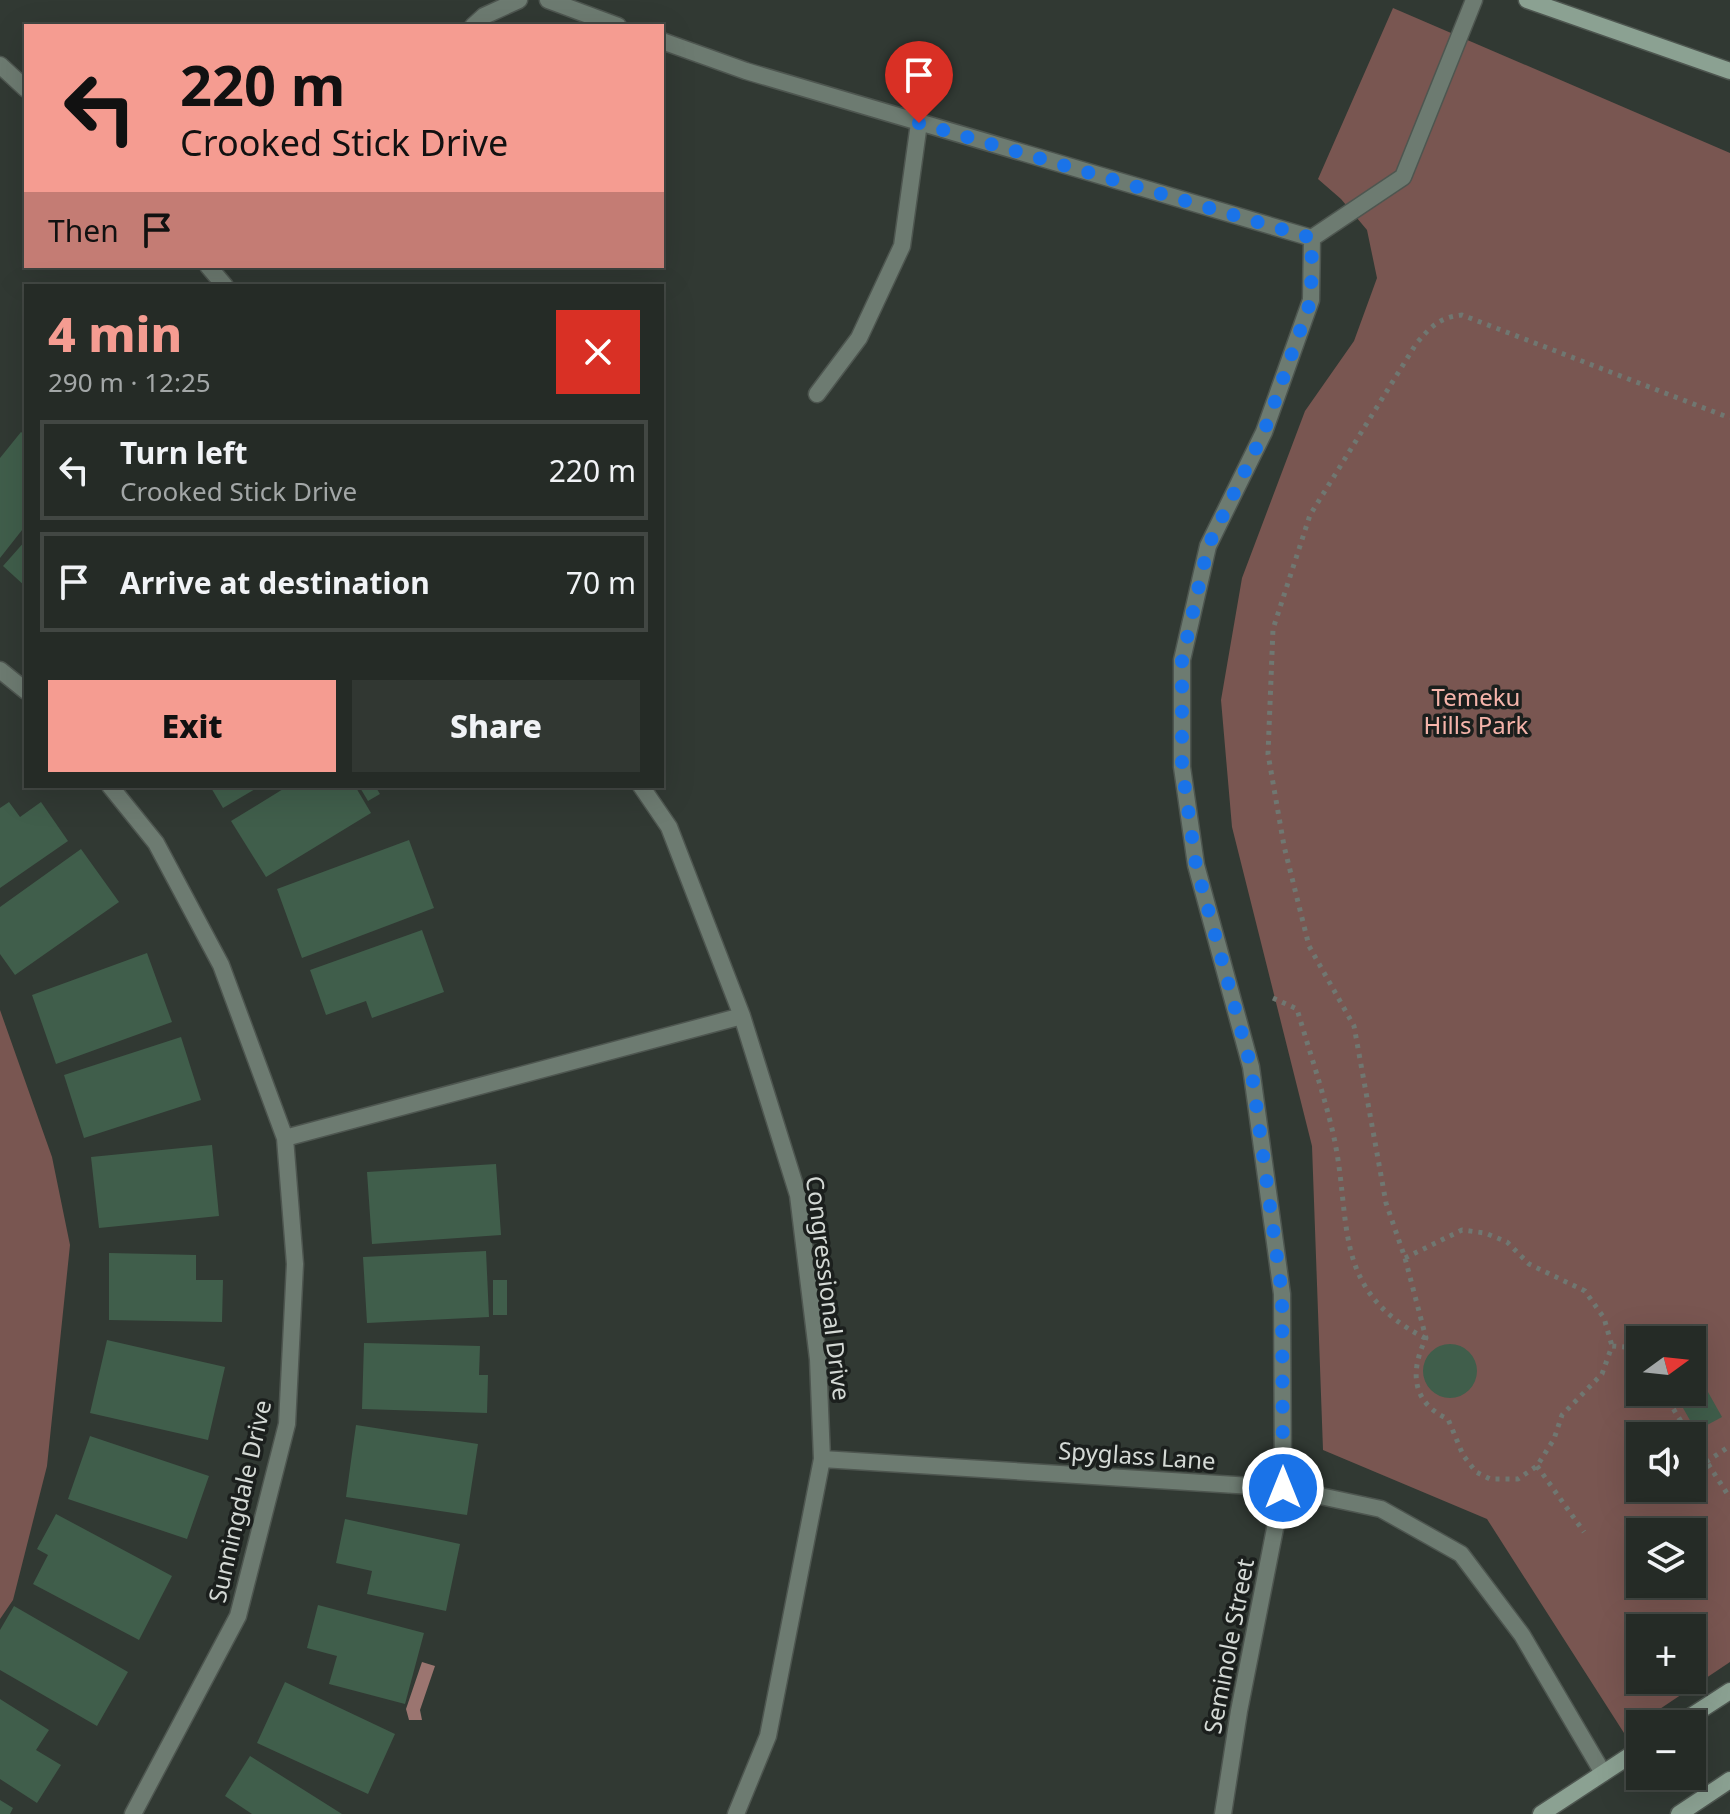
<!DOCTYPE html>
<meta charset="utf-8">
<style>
:root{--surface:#252b26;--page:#313732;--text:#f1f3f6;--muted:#a3a7a7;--line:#424743;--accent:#f59c91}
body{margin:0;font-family:"Noto Sans",sans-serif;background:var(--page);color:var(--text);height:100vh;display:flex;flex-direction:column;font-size:30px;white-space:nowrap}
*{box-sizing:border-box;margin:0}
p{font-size:26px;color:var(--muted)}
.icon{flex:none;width:44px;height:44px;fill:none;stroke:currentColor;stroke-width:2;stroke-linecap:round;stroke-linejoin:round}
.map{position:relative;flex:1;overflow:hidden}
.sheet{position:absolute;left:24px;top:284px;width:640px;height:504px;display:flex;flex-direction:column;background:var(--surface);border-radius:0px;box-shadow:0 8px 32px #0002,0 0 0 2px var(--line)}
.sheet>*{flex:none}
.banner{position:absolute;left:24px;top:24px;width:640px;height:244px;border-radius:0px;box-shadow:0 8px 32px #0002,0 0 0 2px var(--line);background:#f59c91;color:#111;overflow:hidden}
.needle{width:52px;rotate:75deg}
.controls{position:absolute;left:1626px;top:1326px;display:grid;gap:16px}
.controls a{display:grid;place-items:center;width:80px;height:80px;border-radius:0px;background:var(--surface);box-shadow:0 8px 32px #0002,0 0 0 2px var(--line);font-size:40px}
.pin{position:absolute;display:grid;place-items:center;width:68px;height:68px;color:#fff;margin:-82px -34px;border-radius:50% 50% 50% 0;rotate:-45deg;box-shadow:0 0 8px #0007}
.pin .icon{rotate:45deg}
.me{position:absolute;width:88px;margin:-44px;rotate:0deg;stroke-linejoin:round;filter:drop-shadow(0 0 6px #0008)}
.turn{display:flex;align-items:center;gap:28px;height:168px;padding:0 24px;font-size:36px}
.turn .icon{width:104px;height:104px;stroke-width:2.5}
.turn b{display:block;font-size:56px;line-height:68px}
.then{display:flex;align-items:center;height:76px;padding:0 24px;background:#0003;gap:16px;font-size:30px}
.round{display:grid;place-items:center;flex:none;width:84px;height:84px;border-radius:0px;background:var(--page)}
.overview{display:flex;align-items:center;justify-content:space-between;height:136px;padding:0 24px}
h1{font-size:48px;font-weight:800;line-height:60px;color:var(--accent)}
.button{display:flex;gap:16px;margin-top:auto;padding:16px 24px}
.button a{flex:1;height:92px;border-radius:0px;background:var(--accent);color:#111;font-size:32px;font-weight:800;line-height:92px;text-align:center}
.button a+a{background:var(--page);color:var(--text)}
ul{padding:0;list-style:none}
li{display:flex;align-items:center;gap:24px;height:100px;margin:0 16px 12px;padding:0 8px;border:4px solid var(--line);border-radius:0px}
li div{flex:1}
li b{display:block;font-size:30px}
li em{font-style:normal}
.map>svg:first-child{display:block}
.green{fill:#795651;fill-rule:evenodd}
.water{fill:#9b7570}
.building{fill:#405e4b}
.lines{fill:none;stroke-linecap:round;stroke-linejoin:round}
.street-casing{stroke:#4e5650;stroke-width:19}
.secondary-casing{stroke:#4e5650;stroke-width:19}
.path{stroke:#707771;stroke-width:5;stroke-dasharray:4 6;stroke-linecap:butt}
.street{stroke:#6d7b71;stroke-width:16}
.secondary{stroke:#8ba192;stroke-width:16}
.route{stroke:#1a73e8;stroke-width:14;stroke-dasharray:0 25.2}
.labels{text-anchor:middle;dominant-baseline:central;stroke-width:7;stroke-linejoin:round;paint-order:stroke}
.park-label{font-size:24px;fill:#f5b4aa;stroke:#1b1f1d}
.street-label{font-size:24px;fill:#d4d9d5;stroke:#1b1f1d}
</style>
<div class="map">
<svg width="1730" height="1814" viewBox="0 0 1730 1814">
<rect width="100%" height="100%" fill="#313933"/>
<path class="green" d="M 1393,8 L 1730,153 L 1730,1662 L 1624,1733 L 1487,1519 L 1323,1450 L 1312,1146 L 1232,827 L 1221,700 L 1242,578 L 1305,411 L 1354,341 L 1377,278 L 1367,230 L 1341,199 L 1318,179 ZM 1640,1340 L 1692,1340 L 1692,1392 L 1640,1392 ZM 1640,1436 L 1692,1436 L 1692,1488 L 1640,1488 ZM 1640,1532 L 1692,1532 L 1692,1584 L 1640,1584 ZM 1640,1628 L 1692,1628 L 1692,1680 L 1640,1680 Z
M 0,1010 L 52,1157 L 70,1245 L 47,1466 L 13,1600 L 0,1619 Z"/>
<path class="water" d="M 422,1662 L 435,1666 L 420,1710 L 422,1720 L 409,1720 L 406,1709 Z"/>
<path class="building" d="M 21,432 L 26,436 L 26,525 L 0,558 L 0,458 Z
M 26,540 L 26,587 L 3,566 Z
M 210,786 L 260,786 L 223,808 Z
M 288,786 L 355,786 L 371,813 L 266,877 L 231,821 Z
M 359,786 L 375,786 L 380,794 L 368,801 Z
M 9,802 L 20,817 L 41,802 L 68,841 L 0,888 L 0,808 Z
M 409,840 L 434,908 L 302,958 L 277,889 Z
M 81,849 L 119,902 L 15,975 L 0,954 L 0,907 Z
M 422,930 L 444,992 L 372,1018 L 366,1001 L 326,1015 L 310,970 Z
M 147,953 L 172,1022 L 56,1064 L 32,995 Z
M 181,1037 L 201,1100 L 84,1138 L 64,1075 Z
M 212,1145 L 219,1216 L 99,1228 L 91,1157 Z
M 496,1164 L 501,1235 L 372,1244 L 367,1172 Z
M 486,1251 L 489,1317 L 367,1323 L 363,1257 Z
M 109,1253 L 196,1255 L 196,1280 L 223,1280 L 222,1322 L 109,1320 Z
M 493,1280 L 507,1280 L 507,1315 L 493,1315 Z
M 107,1340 L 225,1367 L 208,1440 L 90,1413 Z
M 364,1343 L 480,1346 L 479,1375 L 488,1375 L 487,1413 L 362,1409 Z
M1423 1371a27 27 0 1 1 54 0a27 27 0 1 1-54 0Z
M 1699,1376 L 1722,1417 L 1696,1431 L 1674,1392 L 1692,1392 L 1692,1380 Z
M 356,1425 L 478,1444 L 467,1515 L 346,1497 Z
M 90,1436 L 209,1476 L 187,1539 L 68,1499 Z
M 56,1514 L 172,1576 L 139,1640 L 33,1584 L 48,1555 L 37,1549 Z
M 345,1519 L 460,1544 L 446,1611 L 367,1594 L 372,1571 L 336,1563 Z
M 318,1605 L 424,1633 L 405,1704 L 329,1684 L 337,1656 L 307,1648 Z
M 14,1606 L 128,1672 L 97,1726 L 0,1670 L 0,1630 Z
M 285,1682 L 395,1734 L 368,1794 L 257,1743 Z
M 0,1699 L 49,1730 L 36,1750 L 61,1765 L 37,1803 L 0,1779 Z
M 250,1756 L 342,1814 L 252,1814 L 225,1796 Z
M 0,1800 L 13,1808 L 10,1814 L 0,1814 Z"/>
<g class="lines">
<g class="street-casing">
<path id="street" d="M 548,0 L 618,26
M 473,26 L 484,16 L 519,0
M 662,41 L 746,71 L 1312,238
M 0,65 L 26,89
M 208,266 L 225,286
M 817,394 L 859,338 L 902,246 L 919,123
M 0,670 L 26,691
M 110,786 L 156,843 L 221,965 L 285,1138 L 295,1264 L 287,1424 L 238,1616 L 133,1814
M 641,786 L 669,827 L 742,1016 L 798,1195 L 818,1359 L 822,1459 L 768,1736 L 736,1814
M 285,1138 L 742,1016
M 822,1459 L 1283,1488 L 1381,1509 L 1461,1554 L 1522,1635 L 1603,1773
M 1223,1814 L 1239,1711 L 1283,1488 L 1282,1294 L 1251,1067 L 1196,865 L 1182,767 L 1182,660 L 1208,546 L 1264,432 L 1311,300 L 1312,238 L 1403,177 L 1474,0"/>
</g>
<g class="secondary-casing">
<path id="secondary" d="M 1527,0 L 1730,71
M 1679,1724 L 1730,1691
M 1541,1814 L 1640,1749
M 1679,1814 L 1730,1780"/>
</g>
<path class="path" d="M 1273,998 L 1297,1009 C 1309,1050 1323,1091 1333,1133 C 1353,1220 1329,1289 1425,1338
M 1405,1258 L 1462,1230 L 1485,1233 L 1507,1242 L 1529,1264 L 1585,1291 L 1604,1318 L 1612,1346
M 1640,1362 L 1625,1347 L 1612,1346 L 1602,1374 L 1562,1415 L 1554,1439 L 1537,1466 L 1518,1479 L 1490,1479 L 1476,1472 L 1463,1455 L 1448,1419 C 1411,1402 1410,1371 1426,1338 L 1405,1258 L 1386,1203 L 1354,1026 L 1309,946 L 1284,846 L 1268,754 L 1273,629 L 1310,515 L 1416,344 C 1430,327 1440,317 1462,315 L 1730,418
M 1663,1392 L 1690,1436
M 1692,1439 L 1730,1498
M 1706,1462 L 1730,1446
M 1537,1466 L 1584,1532"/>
<use href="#street" class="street"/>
<use href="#secondary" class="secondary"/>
</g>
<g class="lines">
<path class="route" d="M 919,123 L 1312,238 L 1311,300 L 1264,432 L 1208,546 L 1182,660 L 1182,767 L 1196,865 L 1251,1067 L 1282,1294 L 1283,1488"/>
</g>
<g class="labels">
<g class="park-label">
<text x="1476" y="696">Temeku<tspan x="1476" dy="28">Hills Park</tspan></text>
</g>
<g class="street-label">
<text transform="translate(829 1288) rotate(83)">Congressional Drive</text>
<text transform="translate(1137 1455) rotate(4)">Spyglass Lane</text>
<text transform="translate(239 1501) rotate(-77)">Sunningdale Drive</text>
<text transform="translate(1228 1646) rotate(-79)">Seminole Street</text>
</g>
</g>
</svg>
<div class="controls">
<a><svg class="needle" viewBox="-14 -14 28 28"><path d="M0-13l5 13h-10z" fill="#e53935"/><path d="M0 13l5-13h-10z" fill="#a3a7a7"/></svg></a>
<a><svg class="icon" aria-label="sound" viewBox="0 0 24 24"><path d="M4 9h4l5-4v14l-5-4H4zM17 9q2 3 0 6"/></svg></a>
<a><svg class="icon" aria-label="layers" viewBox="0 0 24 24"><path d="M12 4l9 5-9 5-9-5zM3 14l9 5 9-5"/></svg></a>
<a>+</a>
<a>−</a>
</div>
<div class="pin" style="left:919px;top:123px;background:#d93025"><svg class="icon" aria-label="arrive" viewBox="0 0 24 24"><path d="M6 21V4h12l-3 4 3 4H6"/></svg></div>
<svg class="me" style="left:1283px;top:1488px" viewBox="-20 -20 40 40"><circle r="17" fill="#1a73e8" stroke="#fff" stroke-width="3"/><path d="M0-11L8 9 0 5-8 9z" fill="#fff"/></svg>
<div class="banner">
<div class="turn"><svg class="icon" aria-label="left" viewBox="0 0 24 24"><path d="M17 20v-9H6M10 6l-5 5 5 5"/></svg><div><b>220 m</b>Crooked Stick Drive</div></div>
<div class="then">Then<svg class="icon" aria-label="arrive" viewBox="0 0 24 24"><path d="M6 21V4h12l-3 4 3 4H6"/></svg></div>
</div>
<section class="sheet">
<div class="overview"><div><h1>4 min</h1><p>290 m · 12:25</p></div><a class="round" style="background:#d93025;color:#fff"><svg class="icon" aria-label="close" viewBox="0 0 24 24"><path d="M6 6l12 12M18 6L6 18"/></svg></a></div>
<ul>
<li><svg class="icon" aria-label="left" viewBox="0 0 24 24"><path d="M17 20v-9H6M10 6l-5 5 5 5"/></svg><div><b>Turn left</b><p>Crooked Stick Drive</p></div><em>220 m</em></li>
<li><svg class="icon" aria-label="arrive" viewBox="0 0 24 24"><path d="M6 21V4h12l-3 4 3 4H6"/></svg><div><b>Arrive at destination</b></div><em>70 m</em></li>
</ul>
<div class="button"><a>Exit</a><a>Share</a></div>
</section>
</div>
